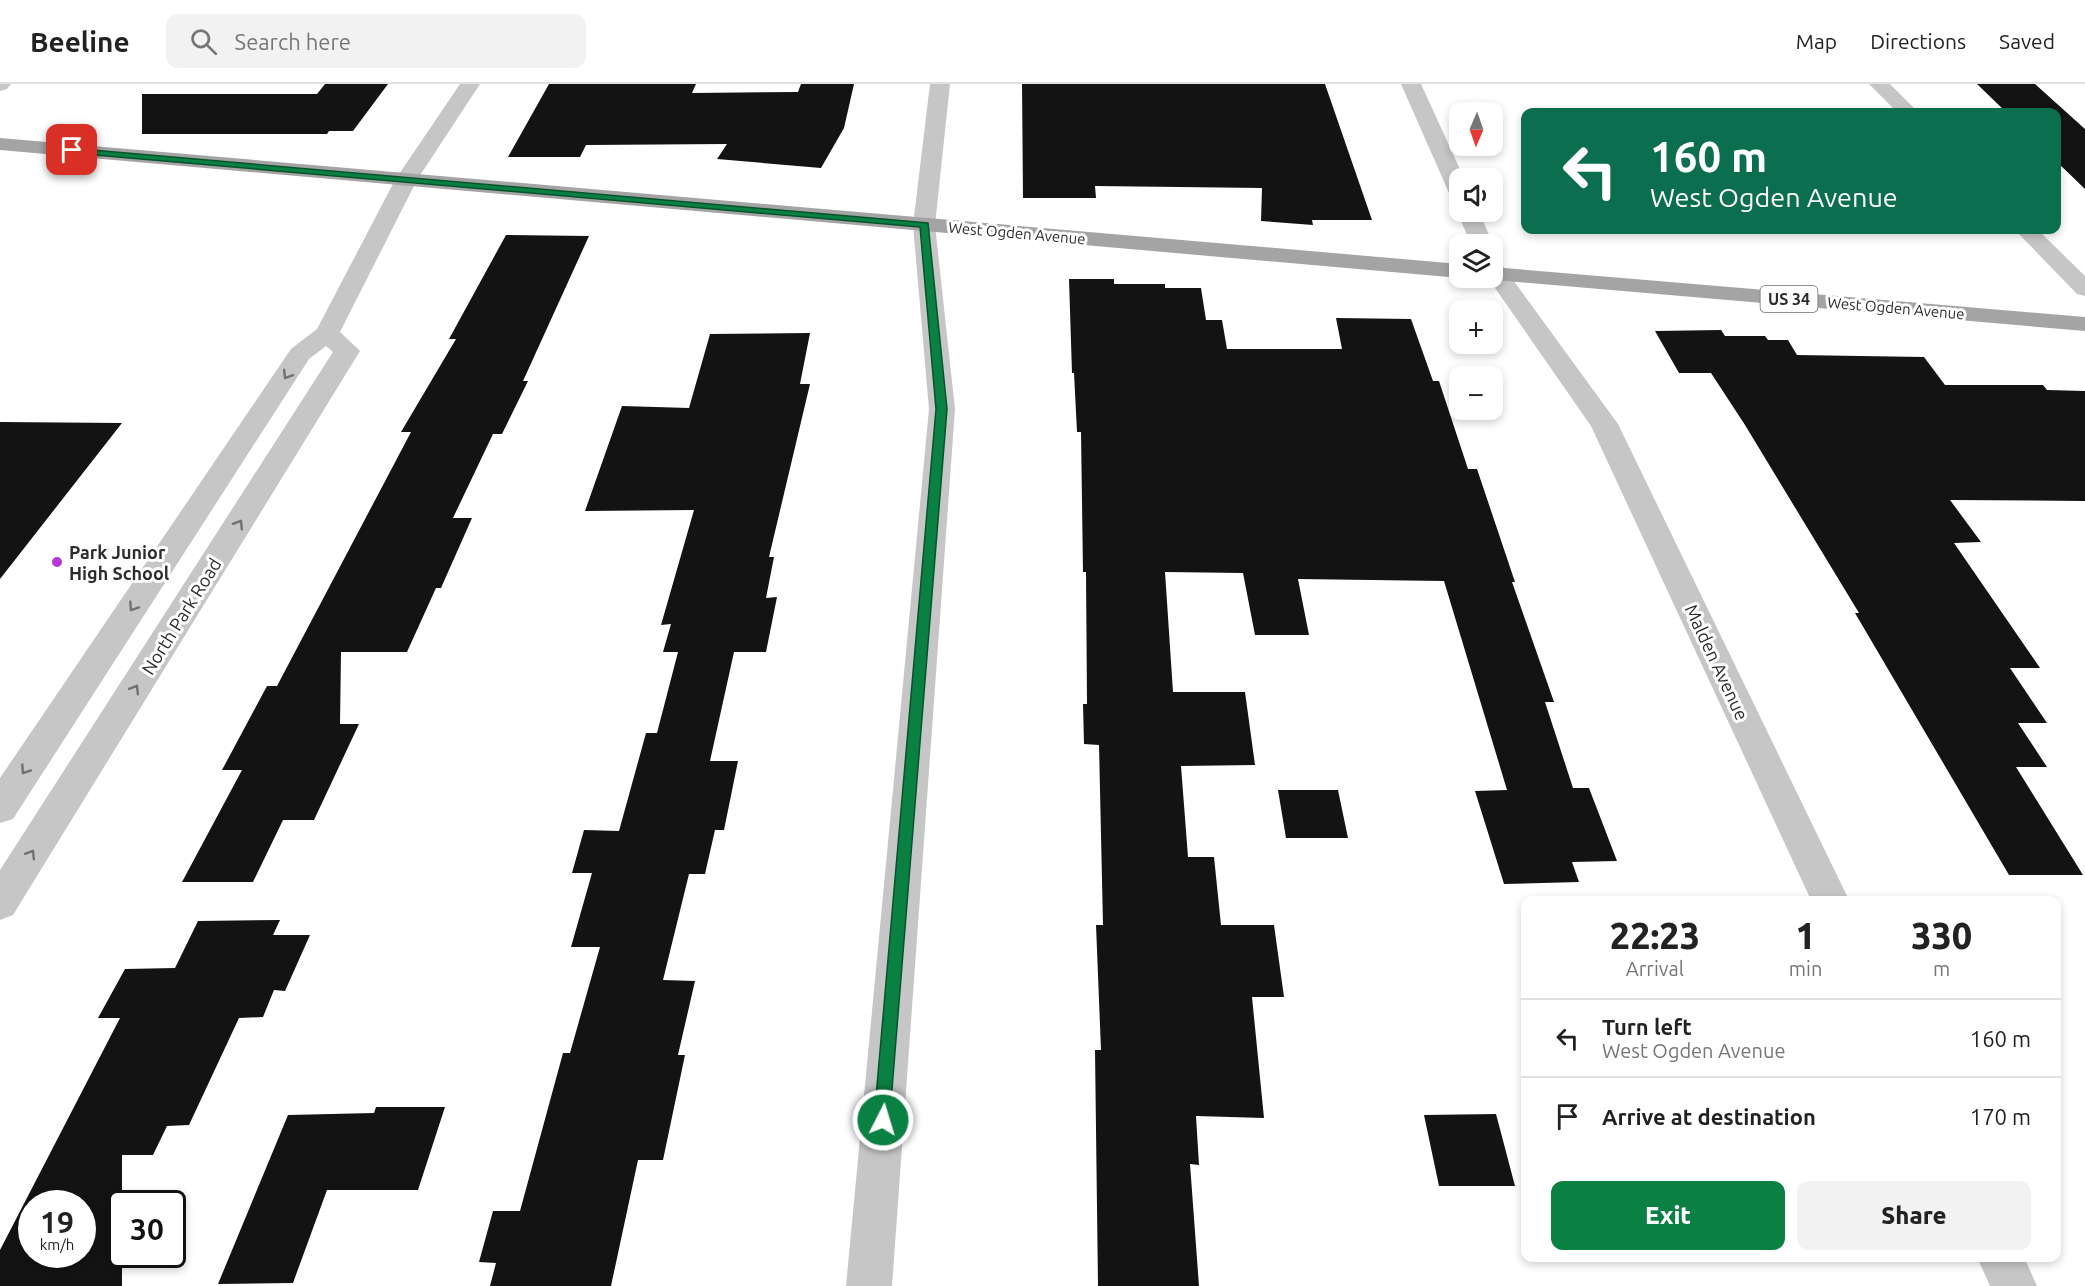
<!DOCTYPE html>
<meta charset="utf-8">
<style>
:root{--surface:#fff;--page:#f2f2f2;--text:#222;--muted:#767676;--line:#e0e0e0;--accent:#0b8043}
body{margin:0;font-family:Ubuntu,sans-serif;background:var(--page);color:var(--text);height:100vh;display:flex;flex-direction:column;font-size:22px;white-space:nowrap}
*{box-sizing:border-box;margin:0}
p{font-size:20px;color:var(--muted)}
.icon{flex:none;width:33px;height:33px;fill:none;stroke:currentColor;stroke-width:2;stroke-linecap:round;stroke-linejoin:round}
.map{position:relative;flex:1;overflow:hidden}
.drawer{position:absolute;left:1521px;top:812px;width:540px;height:366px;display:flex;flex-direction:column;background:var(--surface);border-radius:12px;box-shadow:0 3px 9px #0003}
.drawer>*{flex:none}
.top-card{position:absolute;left:1521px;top:24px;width:540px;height:126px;border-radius:12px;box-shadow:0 3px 9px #0003;background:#0b6e4f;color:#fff;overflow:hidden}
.needle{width:39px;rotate:182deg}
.buttons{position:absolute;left:1449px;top:18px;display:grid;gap:12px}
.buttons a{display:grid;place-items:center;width:54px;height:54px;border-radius:12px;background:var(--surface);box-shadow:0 3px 9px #0003;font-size:30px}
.speed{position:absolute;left:18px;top:1106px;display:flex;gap:12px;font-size:30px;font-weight:700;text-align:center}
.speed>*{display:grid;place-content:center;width:78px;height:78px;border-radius:50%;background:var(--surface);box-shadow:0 3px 9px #0003;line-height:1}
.speed small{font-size:15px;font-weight:400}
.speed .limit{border:3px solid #111;border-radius:9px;background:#fff;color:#111}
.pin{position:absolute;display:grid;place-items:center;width:51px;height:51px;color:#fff;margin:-26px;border-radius:12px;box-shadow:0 3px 9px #0006}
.me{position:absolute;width:66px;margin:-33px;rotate:5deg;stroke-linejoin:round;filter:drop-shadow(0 0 4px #0008)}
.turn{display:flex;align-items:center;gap:21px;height:126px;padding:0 30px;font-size:27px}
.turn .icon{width:78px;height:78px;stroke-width:2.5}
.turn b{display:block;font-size:42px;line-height:51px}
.eta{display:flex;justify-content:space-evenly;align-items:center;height:102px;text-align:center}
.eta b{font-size:36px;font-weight:800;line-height:42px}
.cta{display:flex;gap:12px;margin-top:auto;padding:12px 30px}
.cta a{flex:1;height:69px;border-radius:12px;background:var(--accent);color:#fff;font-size:24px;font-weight:800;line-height:69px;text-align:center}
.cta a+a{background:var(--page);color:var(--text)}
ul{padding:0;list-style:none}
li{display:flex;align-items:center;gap:18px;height:78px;padding:0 30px;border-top:2px solid var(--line)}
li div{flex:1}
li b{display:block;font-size:22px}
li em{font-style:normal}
header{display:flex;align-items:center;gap:36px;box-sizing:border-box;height:84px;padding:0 30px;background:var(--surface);border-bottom:2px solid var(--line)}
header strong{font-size:28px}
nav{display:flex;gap:33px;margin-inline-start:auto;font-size:21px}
.search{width:420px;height:54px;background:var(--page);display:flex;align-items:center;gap:15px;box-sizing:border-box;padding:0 21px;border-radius:12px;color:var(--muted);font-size:22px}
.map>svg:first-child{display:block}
.building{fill:#131313;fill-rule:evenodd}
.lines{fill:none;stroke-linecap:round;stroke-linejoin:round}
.minor{fill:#c6c6c6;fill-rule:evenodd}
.tertiary{fill:#c6c6c6;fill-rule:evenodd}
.primary{fill:#a4a4a4;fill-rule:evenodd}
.oneway{stroke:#717171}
.route{fill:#0b8043;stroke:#07532c;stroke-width:1.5}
.poi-dot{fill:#b737da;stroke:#fff;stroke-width:2}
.labels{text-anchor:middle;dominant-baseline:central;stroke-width:6;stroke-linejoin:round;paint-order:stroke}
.far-street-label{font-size:15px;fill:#2c2c2c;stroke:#fff}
.shield{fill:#fff;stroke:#6b6b6b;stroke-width:1.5}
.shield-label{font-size:16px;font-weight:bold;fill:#2c2c2c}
.poi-label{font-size:18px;font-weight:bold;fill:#2c2c2c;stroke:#fff;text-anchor:start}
.street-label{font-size:18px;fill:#2c2c2c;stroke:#fff}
</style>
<header>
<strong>Beeline</strong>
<div class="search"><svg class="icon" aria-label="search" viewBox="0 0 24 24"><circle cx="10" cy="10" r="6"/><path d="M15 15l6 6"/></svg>Search here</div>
<nav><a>Map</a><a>Directions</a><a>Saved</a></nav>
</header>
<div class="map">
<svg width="2085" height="1202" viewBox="0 0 2085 1202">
<rect width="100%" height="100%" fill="#fff"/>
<path class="building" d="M 325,0 L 388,0 L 353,47 L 329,47 L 327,50 L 142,50 L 142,10 L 317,10 Z
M 549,0 L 696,0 L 692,9 L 798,8 L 801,0 L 854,0 L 844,44 L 821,84 L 717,75 L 727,60 L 586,61 L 580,73 L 508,73 Z
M 1022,0 L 1325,0 L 1372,136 L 1312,136 L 1313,141 L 1261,137 L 1262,104 L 1095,102 L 1096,114 L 1023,114 Z
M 1977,0 L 2035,0 L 2085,45 L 2085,105 L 2056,77 L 2056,28 L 2006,28 Z
M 506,151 L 589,152 L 523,297 L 528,297 L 502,350 L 493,350 L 453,434 L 472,434 L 441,504 L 436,504 L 407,568 L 341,568 L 340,640 L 359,640 L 314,736 L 283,736 L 253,798 L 182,798 L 242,686 L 222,686 L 267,602 L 277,602 L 411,348 L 401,348 L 456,255 L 449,255 Z
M 1069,195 L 1114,195 L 1114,200 L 1165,200 L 1165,204 L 1201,204 L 1206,236 L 1222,236 L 1227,265 L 1342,265 L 1336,234 L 1411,235 L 1433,297 L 1439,297 L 1468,385 L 1477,385 L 1515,498 L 1512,498 L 1554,618 L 1545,618 L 1573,704 L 1589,704 L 1617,777 L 1572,778 L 1579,798 L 1504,800 L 1475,707 L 1507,706 L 1444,497 L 1298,495 L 1309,551 L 1255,551 L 1243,489 L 1165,488 L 1173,608 L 1245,608 L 1255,681 L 1181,682 L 1188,773 L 1214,773 L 1221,841 L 1274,841 L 1284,913 L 1252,913 L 1264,1034 L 1196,1032 L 1199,1081 L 1190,1080 L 1199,1202 L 1098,1202 L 1095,966 L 1101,966 L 1096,841 L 1103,841 L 1099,661 L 1084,660 L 1083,620 L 1087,620 L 1086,488 L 1083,488 L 1081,348 L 1077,348 L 1074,289 L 1072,289 Z
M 1721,246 L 1725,252 L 1765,252 L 1768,256 L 1788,256 L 1797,271 L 1924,273 L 1945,301 L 2043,301 L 2047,306 L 2085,307 L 2085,417 L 1950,416 L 1981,458 L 1954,459 L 2040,584 L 2010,584 L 2047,639 L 2018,639 L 2047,683 L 2016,683 L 2083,791 L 2009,791 L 1855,529 L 1859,529 L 1745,341 L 1711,289 L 1679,289 L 1655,247 Z
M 810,249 L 800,300 L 810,300 L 769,473 L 774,473 L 766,514 L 777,513 L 766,568 L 734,568 L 710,677 L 738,677 L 724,746 L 715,746 L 705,790 L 689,790 L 663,896 L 695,897 L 678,971 L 685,971 L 663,1076 L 638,1076 L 611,1202 L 490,1202 L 496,1179 L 479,1178 L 493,1127 L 520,1127 L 563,969 L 570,969 L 600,863 L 571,863 L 592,789 L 572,789 L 584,746 L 619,747 L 646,649 L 657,649 L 678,568 L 663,568 L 671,540 L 661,541 L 694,426 L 585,427 L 622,322 L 689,324 L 710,250 Z
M 0,338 L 122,339 L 0,495 Z
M 1278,706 L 1338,706 L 1348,754 L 1286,754 Z
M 280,836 L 273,851 L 310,851 L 285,907 L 274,906 L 263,933 L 239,934 L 189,1041 L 167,1042 L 153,1071 L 122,1071 L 122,1202 L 0,1202 L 0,1166 L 120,934 L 98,934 L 125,885 L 175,884 L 198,837 ZM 32,1119 L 82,1119 L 82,1170 L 32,1170 Z
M 376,1023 L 445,1023 L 418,1106 L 327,1106 L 293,1199 L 218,1200 L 288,1031 L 374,1029 Z
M 1496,1030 L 1515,1102 L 1439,1102 L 1424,1031 Z"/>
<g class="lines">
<path class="minor" d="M 460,0 L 480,0 L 417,96 L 340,248 L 360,267 L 13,831 L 0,836 L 0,786 L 333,268 L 326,262 L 309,275 L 13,735 L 0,739 L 0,694 L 291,265 L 317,245 L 395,96 Z
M 930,0 L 950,0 L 935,141 L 955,325 L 892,1202 L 846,1202 L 929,325 L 913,141 Z
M 1401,0 L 1421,0 L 1464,94 L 1460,94 L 1460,115 L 1452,114 L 1449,109 Z
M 1869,0 L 1890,0 L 1918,28 L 1897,28 Z
M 1460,124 L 1460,128 L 1479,128 L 1493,160 L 1492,161 L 1471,160 L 1457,128 Z
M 2015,146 L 2038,146 L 2085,192 L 2085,212 L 2077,210 Z
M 1492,176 L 1500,178 L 1618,340 L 1849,816 L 1811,816 L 1591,342 L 1488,194 L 1492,194 Z
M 1977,1173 L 2024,1173 L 2037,1202 L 1990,1202 Z"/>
<path class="tertiary" d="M 0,0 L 11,0 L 7,5 L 0,7 Z"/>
<path class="primary" d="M 0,54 L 1460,180 L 1460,194 L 1462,194 L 1460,194 L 0,66 Z
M 1492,183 L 2085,233 L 2085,247 L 1484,195 L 1492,194 Z"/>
</g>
<defs><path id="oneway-chevron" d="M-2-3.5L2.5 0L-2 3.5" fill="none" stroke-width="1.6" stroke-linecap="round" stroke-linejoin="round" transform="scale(1.5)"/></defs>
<g class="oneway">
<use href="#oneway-chevron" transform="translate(287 291) rotate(122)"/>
<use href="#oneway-chevron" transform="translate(239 440) rotate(-58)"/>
<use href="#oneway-chevron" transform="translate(133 523) rotate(124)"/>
<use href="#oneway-chevron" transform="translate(135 605) rotate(-58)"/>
<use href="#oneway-chevron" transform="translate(25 686) rotate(124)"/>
<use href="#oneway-chevron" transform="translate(31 770) rotate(-58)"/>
</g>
<path class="route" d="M 69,64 L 928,139 L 947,325 L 889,1042 L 883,1045 L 876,1042 L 874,1036 L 936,325 L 920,143 L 72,69 Z"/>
<circle class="poi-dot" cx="57" cy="478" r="6"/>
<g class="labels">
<g class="far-street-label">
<text transform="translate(1017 149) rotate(5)">West Ogden Avenue</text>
<text transform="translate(1896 224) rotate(5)">West Ogden Avenue</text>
</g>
<rect class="shield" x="1760.5" y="202" width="57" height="26" rx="4.5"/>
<g class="shield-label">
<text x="1789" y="215">US 34</text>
</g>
<g class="poi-label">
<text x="69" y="468">Park Junior<tspan x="69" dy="21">High School</tspan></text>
</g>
<g class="street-label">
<text transform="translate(181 532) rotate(-58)">North Park Road</text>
<text transform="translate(1717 578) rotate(65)">Malden Avenue</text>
</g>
</g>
</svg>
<div class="buttons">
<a><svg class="needle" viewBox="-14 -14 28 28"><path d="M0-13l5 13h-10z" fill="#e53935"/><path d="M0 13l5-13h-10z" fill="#767676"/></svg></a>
<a><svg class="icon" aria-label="sound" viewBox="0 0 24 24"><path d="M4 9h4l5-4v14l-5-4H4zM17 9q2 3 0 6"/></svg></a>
<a><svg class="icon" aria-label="layers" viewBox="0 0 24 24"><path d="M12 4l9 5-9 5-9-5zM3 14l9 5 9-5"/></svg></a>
<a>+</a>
<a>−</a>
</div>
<div class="speed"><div>19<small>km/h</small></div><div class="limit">30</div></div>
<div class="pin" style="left:72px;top:66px;background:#d93025"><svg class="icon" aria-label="arrive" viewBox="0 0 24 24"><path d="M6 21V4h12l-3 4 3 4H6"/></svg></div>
<svg class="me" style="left:883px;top:1036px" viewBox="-20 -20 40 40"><circle r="17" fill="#0b8043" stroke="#fff" stroke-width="3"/><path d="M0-11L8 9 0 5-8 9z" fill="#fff"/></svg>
<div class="top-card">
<div class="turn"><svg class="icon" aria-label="left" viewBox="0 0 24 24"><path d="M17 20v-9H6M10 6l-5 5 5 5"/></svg><div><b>160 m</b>West Ogden Avenue</div></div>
</div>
<section class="drawer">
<div class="eta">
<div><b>22:23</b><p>Arrival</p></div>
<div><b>1</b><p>min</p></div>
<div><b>330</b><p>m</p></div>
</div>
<ul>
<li><svg class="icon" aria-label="left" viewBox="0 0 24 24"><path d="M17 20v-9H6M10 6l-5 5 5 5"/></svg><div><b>Turn left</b><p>West Ogden Avenue</p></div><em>160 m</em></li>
<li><svg class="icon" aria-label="arrive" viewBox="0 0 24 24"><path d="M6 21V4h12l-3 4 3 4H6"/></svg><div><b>Arrive at destination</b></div><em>170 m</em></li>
</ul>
<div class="cta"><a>Exit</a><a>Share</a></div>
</section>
</div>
